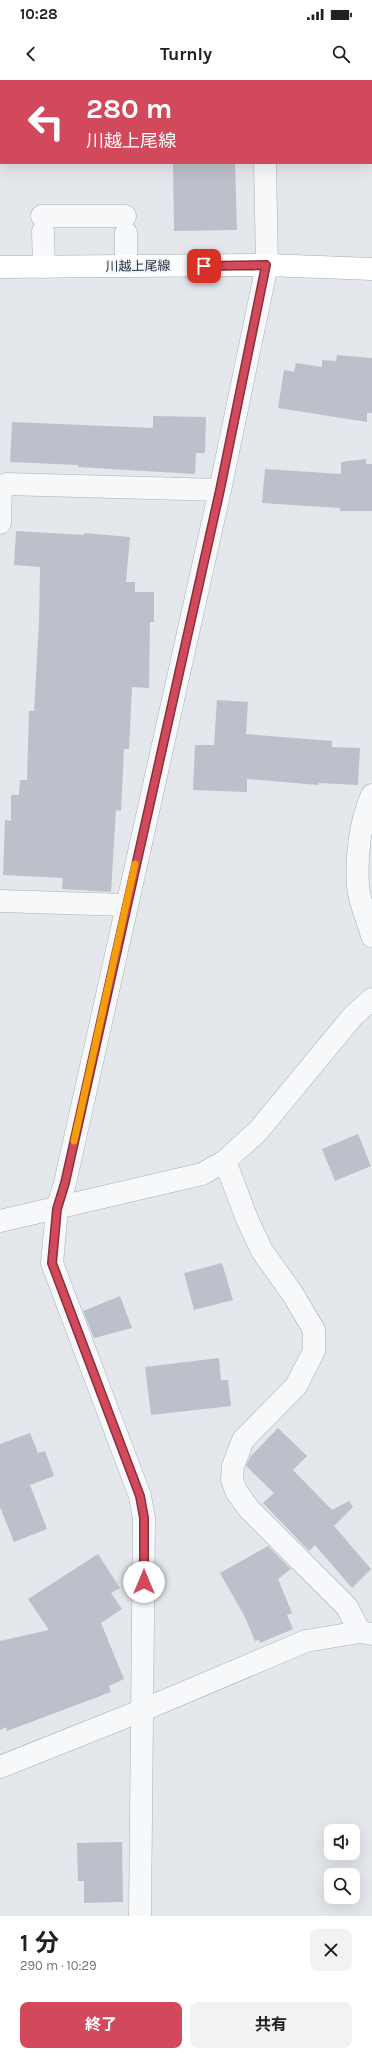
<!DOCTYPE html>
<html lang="ja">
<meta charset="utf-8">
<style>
:root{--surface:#fff;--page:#f2f2f2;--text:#202124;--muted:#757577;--accent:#d1495b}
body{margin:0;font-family:Karla,"Noto Sans JP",sans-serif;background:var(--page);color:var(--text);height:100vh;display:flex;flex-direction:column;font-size:15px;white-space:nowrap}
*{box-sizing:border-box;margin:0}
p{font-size:13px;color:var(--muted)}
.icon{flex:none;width:22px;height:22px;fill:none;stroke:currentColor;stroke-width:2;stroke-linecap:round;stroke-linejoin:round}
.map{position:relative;height:1836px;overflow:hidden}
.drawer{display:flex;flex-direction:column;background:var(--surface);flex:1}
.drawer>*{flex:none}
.banner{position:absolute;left:0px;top:0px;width:372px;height:84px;box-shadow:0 4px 16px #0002;background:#d1495b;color:#fff;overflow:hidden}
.buttons{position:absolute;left:324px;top:1744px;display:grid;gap:8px}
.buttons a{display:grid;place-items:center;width:36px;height:36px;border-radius:8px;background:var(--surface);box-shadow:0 4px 16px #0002;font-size:20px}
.pin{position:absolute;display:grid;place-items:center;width:34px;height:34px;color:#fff;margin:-17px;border-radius:8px;box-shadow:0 2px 6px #0006}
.me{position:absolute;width:44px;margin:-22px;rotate:0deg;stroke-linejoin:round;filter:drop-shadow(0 0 3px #0008)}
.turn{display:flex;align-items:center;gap:14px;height:84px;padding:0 20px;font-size:18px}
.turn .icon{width:52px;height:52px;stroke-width:2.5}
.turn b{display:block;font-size:28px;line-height:34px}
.round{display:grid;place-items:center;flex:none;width:42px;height:42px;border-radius:8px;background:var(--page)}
.summary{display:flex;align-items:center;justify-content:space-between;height:68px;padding:0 20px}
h1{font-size:24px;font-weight:700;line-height:30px}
.cta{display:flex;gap:8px;margin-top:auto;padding:8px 20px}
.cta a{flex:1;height:46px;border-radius:8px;background:var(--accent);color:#fff;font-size:16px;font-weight:700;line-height:46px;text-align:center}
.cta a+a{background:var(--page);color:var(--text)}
.status{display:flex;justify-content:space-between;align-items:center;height:28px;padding:0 20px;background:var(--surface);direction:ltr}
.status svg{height:11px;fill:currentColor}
header{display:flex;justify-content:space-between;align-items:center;height:52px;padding:0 20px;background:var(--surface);font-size:18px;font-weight:700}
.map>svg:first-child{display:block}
.building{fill:#bbc0ca}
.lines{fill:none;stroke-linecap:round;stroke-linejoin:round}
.minor-casing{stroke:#a9aeb7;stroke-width:23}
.major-casing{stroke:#a3abb8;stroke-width:23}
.minor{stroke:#f7f8fa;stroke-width:22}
.major{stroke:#fff;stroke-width:22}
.route-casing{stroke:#882f3b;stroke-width:10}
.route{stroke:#d1495b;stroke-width:7}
.slow{stroke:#f59e0b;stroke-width:7}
.labels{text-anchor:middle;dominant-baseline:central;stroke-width:3.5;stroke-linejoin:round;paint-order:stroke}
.street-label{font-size:13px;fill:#2b3445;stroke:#f4f6f9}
</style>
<div class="status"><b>10:28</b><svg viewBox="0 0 49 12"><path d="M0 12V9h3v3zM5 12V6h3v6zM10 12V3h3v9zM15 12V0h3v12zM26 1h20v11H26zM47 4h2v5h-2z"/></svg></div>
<header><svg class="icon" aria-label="back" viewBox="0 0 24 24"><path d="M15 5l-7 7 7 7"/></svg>Turnly<svg class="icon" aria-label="search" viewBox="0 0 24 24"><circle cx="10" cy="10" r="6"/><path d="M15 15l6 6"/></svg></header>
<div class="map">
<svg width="372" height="1836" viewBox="0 0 372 1836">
<rect width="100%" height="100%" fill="#e4e7ec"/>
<path class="building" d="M 173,83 L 235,83 L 237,150 L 174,151 Z
M 337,275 L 372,278 L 372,333 L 367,333 L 367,342 L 278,328 L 284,290 L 294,292 L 296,283 L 322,287 L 322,280 L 336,281 Z
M 153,336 L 206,337 L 205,373 L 196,373 L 195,394 L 78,387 L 78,385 L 10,382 L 12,342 L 153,348 Z
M 366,379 L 366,384 L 372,384 L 372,431 L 340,431 L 340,428 L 262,423 L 265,389 L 341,394 L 341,382 Z
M 16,451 L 84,455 L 84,453 L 130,457 L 126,502 L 135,502 L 135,512 L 154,512 L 154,542 L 150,542 L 149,608 L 132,607 L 129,669 L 124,669 L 121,731 L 116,730 L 111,812 L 62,809 L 63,798 L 3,795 L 5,740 L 11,741 L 11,715 L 19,715 L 20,700 L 27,700 L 29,631 L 34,631 L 39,543 L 40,487 L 14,485 Z
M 217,620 L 248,622 L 246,654 L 332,661 L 332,667 L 360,668 L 358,705 L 319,703 L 318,705 L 247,699 L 247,712 L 193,710 L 195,665 L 214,665 Z
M 358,1054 L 371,1086 L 335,1101 L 322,1069 Z
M 222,1183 L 233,1220 L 194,1230 L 184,1193 Z
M 120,1216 L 132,1248 L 94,1258 L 83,1231 Z
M 219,1278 L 221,1300 L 228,1300 L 231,1326 L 151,1335 L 145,1287 Z
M 278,1348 L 307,1376 L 293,1390 L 332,1430 L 349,1421 L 353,1427 L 334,1446 L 371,1489 L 352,1508 L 315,1465 L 309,1471 L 263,1423 L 274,1413 L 246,1386 L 250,1377 Z
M 30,1353 L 38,1373 L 45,1371 L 54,1396 L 30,1405 L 47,1449 L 14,1462 L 0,1427 L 0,1364 Z
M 268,1466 L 291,1489 L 278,1499 L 292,1533 L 287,1535 L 293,1549 L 260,1563 L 259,1560 L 255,1561 L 245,1537 L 220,1493 Z
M 98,1474 L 120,1508 L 111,1513 L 122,1529 L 101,1543 L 124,1599 L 109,1606 L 111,1612 L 7,1651 L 6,1647 L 0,1650 L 0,1561 L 49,1550 L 28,1519 Z
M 122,1762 L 123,1822 L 84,1823 L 84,1801 L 78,1801 L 77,1763 Z"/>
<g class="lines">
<g class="minor-casing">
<path id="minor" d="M 264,0 L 264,1
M 42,136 L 125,136
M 43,151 L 44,187
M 126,153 L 126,186
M 0,443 L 1,408 L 6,404 L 220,410
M 372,715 C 360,742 356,776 358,806 C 359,822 368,840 372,856
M 0,821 L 126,825
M 225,1081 L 247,1139 L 262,1171 L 292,1213 L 314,1250 L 314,1271 L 296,1306 L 243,1360 L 233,1386 L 232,1399 L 236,1411 L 249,1429 L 347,1527 L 360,1552
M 0,1141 L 202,1094 L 225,1081 L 258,1051 L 353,936 L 372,919
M 0,1687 L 143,1630 L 306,1561 L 360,1552 L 372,1554
M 140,1836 L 144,1438 L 140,1416 L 52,1183 L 57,1129 L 65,1103 L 220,410 L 267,185 L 265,83"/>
</g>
<g class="major-casing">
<path id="major" d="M 0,187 L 267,185 L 372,189"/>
</g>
<use href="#minor" class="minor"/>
<use href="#major" class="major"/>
</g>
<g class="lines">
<g class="route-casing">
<path id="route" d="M 144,1502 L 144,1438 L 140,1416 L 52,1183 L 57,1129 L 65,1103 L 220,410 L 266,185 L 204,186"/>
</g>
<use href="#route" class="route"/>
<path class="slow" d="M 74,1061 L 135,784"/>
</g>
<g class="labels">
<g class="street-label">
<text transform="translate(138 186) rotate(-1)">川越上尾線</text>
</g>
</g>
</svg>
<div class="buttons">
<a><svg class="icon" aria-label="sound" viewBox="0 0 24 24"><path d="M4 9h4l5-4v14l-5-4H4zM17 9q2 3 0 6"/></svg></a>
<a><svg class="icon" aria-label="search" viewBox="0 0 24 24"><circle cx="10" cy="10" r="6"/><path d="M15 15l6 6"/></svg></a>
</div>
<div class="pin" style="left:204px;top:186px;background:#d93025"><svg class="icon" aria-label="arrive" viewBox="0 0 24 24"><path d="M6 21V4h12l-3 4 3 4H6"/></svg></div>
<svg class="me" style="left:144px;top:1502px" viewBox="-20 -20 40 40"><circle r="19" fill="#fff"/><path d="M0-13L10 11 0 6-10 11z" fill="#d1495b"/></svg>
<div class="banner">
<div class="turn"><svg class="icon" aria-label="left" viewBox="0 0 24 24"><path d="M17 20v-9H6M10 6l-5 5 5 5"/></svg><div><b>280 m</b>川越上尾線</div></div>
</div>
</div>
<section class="drawer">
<div class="summary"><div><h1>1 分</h1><p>290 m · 10:29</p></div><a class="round"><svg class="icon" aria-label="close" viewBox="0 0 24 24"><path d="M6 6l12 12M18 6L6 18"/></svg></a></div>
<div class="cta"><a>終了</a><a>共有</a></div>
</section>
